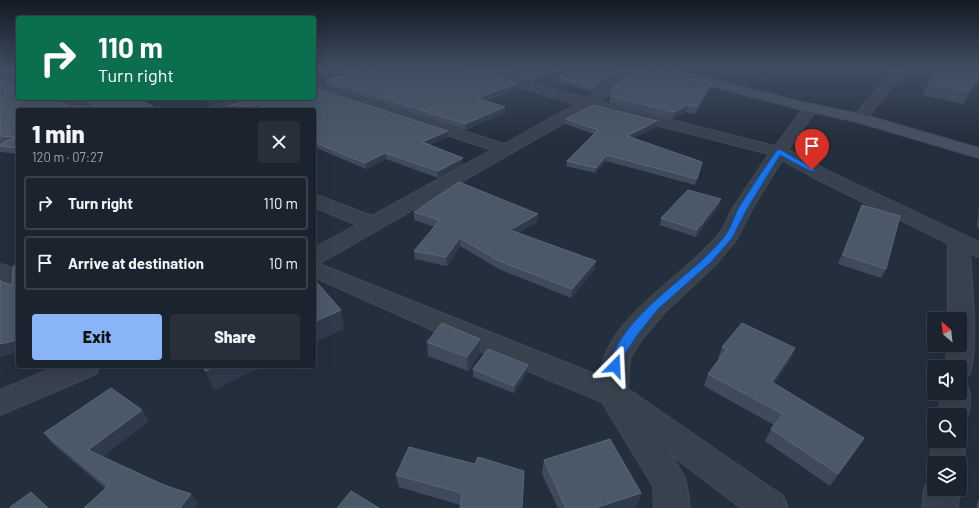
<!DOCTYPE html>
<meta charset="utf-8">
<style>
:root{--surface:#1b232e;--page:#282f3a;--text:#f1f3f6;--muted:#a0a4aa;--line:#39404a;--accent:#8ab4f8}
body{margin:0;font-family:Barlow,sans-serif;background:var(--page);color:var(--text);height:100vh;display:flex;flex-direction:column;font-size:15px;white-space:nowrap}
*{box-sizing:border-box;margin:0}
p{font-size:13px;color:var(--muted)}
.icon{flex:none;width:22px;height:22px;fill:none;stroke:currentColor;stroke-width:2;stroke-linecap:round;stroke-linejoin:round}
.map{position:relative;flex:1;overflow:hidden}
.details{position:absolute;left:16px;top:108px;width:300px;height:260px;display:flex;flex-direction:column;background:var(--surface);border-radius:4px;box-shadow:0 4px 16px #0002,0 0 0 1px var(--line)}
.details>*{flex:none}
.guide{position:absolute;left:16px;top:16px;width:300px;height:84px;border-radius:4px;box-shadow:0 4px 16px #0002,0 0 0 1px var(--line);background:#0b6e4f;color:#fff;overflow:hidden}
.needle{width:26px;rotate:332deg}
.fabs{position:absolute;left:927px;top:312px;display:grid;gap:8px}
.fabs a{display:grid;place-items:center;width:40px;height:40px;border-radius:4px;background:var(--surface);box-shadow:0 4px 16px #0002,0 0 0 1px var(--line);font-size:20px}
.pin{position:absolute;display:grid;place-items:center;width:34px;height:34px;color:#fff;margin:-41px -17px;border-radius:50% 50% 50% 0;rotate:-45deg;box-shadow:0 0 4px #0007}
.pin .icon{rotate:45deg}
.me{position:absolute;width:44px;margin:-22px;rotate:21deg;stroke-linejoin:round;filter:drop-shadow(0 0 3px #0008)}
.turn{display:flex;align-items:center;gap:14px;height:84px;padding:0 16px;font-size:18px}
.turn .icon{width:52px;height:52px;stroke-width:2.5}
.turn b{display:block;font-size:28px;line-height:34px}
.round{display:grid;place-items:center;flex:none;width:42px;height:42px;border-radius:4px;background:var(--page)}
.overview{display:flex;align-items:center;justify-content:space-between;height:68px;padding:0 16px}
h1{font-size:24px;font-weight:800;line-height:30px}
.cta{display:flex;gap:8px;margin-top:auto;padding:8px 16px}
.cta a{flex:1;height:46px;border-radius:4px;background:var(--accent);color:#111;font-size:16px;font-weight:800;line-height:46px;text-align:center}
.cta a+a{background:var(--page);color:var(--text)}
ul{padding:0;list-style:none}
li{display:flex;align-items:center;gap:12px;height:54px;margin:0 8px 6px;padding:0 8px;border:2px solid var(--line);border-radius:4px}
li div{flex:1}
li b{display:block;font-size:15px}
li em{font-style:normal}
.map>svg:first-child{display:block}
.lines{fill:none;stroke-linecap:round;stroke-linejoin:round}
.street-casing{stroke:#414a57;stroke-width:2}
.secondary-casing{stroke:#414a57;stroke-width:2}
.street{fill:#38414e;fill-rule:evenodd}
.secondary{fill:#465061;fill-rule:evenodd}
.wall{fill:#3f4b5c}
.shaded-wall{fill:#2f3b4b}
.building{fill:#4b5868;stroke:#5c6777}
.route{fill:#1a73e8;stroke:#114b97}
</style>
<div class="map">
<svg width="979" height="508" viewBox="0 0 979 508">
<rect width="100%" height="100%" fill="#242f3e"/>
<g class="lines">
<g class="street-casing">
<path id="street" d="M 363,68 L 383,68 L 381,70 L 340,80 L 336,79 L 334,76 L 336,73 Z
M 457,68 L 475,68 L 586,98 L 630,68 L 643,68 L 641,70 L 599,102 L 775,146 L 806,105 L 811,104 L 816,105 L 818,108 L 788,150 L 830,172 L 979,242 L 979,257 L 970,254 C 972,283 979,352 969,375 L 960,377 L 960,367 L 945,367 L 948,345 L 960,345 L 960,319 L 948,319 L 948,243 L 818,180 L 782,160 L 752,209 L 736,240 L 716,264 L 664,313 L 643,338 L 631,356 L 629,366 L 628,389 L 783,496 L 788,508 L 741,508 L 670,454 C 686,476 687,481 690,508 L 654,508 L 653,486 L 602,402 L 475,349 L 314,277 L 314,248 L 357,225 L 314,207 L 314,194 L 372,216 L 492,150 L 314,91 L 314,83 L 504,144 L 576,104 L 459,70 ZM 590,108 L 769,154 C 757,172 745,190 733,208 C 728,216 725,227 719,234 C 684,278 606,316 600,376 L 317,263 L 322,262 Z
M 895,68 L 907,68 L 865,121 L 860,122 L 855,121 L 853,118 L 855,115 Z
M 0,74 L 18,81 L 18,89 L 0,82 Z
M 46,98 L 66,98 L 91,107 L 93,110 L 73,110 L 48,101 Z
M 243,98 L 265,98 L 263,101 L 230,110 L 207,110 L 209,107 Z
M 0,264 L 8,266 L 18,274 L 18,294 L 10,291 L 0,283 Z
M 58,366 L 100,366 L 96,374 L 0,415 L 0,390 Z
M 960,383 L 967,385 C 973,397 970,412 964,424 L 960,425 L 960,415 L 938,415 L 941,393 L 960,393 Z
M 960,431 C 967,442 966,457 960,469 L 960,463 L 934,463 L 934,473 L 929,463 L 934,438 L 934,441 L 960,441 Z
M 934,476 L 934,489 L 960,489 L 958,508 L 922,508 L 924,489 L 930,477 Z"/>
</g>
<g class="secondary-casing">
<path id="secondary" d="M 649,68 L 667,68 L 811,104 L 865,115 L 979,148 L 979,158 L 857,122 L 806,111 L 651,70 Z"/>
</g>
<use href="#street" class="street"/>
<use href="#secondary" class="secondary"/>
</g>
<path class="wall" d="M 0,68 L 18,68 L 18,98 L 70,106 L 91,106 L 91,105 L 70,98 L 137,98 L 159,110 L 18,110 L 18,154 L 0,152 L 0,144 L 3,142 L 0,142 L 0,79 L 15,85 L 17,84 L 17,79 L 1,73 L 0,73 Z
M 479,68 L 564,68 L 564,71 L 534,82 Z
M 580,68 L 625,68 L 624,70 L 593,92 L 557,81 L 558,77 Z
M 979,68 L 979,77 L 963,104 L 923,95 L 928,83 Z
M 326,80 L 517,89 L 486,101 L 505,107 L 505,113 L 465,130 L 326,85 Z
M 711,84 L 709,90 L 695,114 L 686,112 L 672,119 L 609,103 L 610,97 L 609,96 L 610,90 Z
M 198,98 L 237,98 L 213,104 Z
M 258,98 L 448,131 L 448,137 L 429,145 L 463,158 L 463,164 L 438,178 L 386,159 L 366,169 L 314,147 L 314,110 L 229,110 L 228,106 Z
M 566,119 L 657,121 L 656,127 L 633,138 L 702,162 L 695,185 L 606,161 L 595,173 L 566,166 L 567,161 L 594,134 L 565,124 Z
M 862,205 L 886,269 L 881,278 L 838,264 Z
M 719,206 L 696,237 L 660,225 L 661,218 Z
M 979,206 L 979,228 L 977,227 Z
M 414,212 L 538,214 L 537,222 L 518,233 L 595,269 L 571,298 L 499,269 L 460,246 L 447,266 L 415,259 L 414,251 L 435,227 L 414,220 Z
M 480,339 L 480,353 L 468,371 L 428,356 L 427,342 Z
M 722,347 L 795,348 L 790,360 L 774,383 L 855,451 L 830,486 L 765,441 L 771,429 L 774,425 L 704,386 L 708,374 L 719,359 L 718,359 Z
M 528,365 L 527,372 L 514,393 L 473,377 L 473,369 Z
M 149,421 L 102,457 L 164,485 L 191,494 L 198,505 L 105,488 L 53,444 L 44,433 Z
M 544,460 L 641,493 L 637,506 L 632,508 L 558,508 L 542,474 Z
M 396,475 L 522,508 L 460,505 L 399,487 Z
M 978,500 L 979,500 L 979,508 L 976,508 Z"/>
<path class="shaded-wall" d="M 337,68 L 359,68 L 314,78 L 314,73 Z
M 560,68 L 564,68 L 564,71 L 534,82 L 534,77 Z
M 622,68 L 625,68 L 624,70 L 593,92 L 593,87 Z
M 979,76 L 979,77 L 963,104 L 969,91 Z
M 517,83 L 517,89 L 479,103 L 478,98 Z
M 711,84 L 709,90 L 695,114 L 697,107 Z
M 215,98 L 237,98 L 213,104 L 211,99 Z
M 257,104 L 258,110 L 249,110 L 249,108 Z
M 237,105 L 238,110 L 229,110 L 228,106 Z
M 688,105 L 686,112 L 672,119 L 674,112 Z
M 505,107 L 505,113 L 465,130 L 465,124 Z
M 657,121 L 656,127 L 626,141 L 627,136 Z
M 448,131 L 448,137 L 422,149 L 422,142 Z
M 385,153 L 386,159 L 366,169 L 365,163 Z
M 607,155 L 606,161 L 595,173 L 596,168 Z
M 463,158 L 463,164 L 438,178 L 438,171 Z
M 721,199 L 719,206 L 696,237 L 697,230 Z
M 538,214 L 537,222 L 509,238 L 510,230 Z
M 460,238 L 460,246 L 447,266 L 446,257 Z
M 596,261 L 595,269 L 571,298 L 572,289 Z
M 18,265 L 18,291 L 15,287 Z
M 341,310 L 344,329 L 314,343 L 314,322 Z
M 18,337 L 18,352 L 0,357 L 0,344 Z
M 480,339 L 480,353 L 468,371 L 467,357 Z
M 795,348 L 790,360 L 767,395 L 772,382 Z
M 528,365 L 527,372 L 514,393 L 514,386 Z
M 216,366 L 264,366 L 214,390 L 205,371 Z
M 142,410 L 149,421 L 96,461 L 88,450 Z
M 864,438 L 855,451 L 830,486 L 838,474 Z
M 641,493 L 637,506 L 632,508 L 595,508 Z
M 191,494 L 198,505 L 195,508 L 180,508 Z"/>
<path class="building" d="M 0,68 L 18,68 L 18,98 L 48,98 L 70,106 L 91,106 L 92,105 L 89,100 L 83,98 L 137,98 L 159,110 L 18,110 L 18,148 L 0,146 L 0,144 L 15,137 L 0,136 L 0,79 L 15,85 L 17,84 L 17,75 L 0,69 Z
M 314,68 L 337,68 L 314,73 Z
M 377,68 L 462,68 L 517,83 L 478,98 L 505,107 L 465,124 L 326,80 Z
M 497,68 L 560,68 L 534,77 Z
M 580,68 L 622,68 L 593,87 L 558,77 Z
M 639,68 L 641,68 L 711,84 L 697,107 L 688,105 L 674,112 L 610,96 L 619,92 L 610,90 Z
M 941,68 L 979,68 L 979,76 L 969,91 L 928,83 Z
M 314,88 L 448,131 L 422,142 L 463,158 L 438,171 L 385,153 L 365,163 L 314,142 L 314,110 L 267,110 L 257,104 L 249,108 L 237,105 L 228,106 L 258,98 L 314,98 Z
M 593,105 L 657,121 L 627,136 L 702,162 L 697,179 L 607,155 L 596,168 L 567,161 L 598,130 L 566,119 Z
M 459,182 L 538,214 L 510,230 L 596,261 L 572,289 L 499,261 L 460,238 L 446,257 L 414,251 L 439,221 L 439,220 L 414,212 Z
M 688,190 L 721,199 L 697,230 L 661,218 Z
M 862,205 L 900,216 L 886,269 L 843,255 Z
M 18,265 L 15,287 L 18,286 L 18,337 L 17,340 L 0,344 L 0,280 L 2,282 L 12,285 L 13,266 Z
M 314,279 L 341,310 L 314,322 Z
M 442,323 L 480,339 L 467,357 L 427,342 Z
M 742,323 L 795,348 L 772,382 L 864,438 L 838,474 L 771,429 L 783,414 L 708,374 L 727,349 L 722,347 Z
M 488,349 L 528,365 L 514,386 L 473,369 Z
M 203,366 L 216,366 L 205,371 Z
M 111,388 L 142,410 L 88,450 L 164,485 L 191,494 L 180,508 L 84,508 L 108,486 L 44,433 Z
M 610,439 L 641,493 L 595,508 L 566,508 L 544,460 Z
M 409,447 L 475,464 L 478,457 L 524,471 L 522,508 L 460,508 L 462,493 L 396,475 Z
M 351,491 L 379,508 L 337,508 Z
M 31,492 L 48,508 L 9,508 Z"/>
<linearGradient id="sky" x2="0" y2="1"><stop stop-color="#141a22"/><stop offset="0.49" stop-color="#3f4d63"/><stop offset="1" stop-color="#3f4d63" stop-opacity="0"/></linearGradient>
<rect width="979" height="139" fill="url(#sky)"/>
<path class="route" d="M 777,150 L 781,150 L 816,170 L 815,171 L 810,171 L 780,155 L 747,209 L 732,238 L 712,261 L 658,309 L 638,334 L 624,355 L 619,370 L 615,371 L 611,370 L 609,366 C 623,312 692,278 725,236 C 731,228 734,217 738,209 C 750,189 764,169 777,150 Z"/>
</svg>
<div class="fabs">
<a><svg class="needle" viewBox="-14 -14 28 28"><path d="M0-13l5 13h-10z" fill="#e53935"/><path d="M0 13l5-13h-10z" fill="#a0a4aa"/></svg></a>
<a><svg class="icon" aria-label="sound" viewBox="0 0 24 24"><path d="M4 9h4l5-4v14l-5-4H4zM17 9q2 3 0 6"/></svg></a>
<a><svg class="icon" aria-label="search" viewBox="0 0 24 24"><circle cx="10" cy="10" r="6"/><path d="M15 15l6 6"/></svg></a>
<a><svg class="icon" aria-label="layers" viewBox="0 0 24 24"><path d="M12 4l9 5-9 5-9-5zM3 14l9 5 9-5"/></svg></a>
</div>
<div class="pin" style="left:812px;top:170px;background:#d93025"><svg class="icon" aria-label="arrive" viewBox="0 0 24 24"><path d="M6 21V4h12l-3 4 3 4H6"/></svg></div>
<svg class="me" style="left:615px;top:366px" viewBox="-20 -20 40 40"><path d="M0-17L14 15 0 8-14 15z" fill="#1a73e8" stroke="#fff" stroke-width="4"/></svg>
<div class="guide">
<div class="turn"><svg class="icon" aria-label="right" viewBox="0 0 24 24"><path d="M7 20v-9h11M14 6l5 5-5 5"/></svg><div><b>110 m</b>Turn right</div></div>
</div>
<section class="details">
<div class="overview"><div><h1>1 min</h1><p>120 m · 07:27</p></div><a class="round"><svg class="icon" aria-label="close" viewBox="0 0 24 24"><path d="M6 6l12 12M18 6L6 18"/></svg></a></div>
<ul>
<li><svg class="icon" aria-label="right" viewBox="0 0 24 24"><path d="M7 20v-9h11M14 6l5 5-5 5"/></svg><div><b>Turn right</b></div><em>110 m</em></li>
<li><svg class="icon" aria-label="arrive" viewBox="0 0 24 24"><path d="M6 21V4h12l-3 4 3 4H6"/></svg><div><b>Arrive at destination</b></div><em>10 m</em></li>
</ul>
<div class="cta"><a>Exit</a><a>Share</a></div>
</section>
</div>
